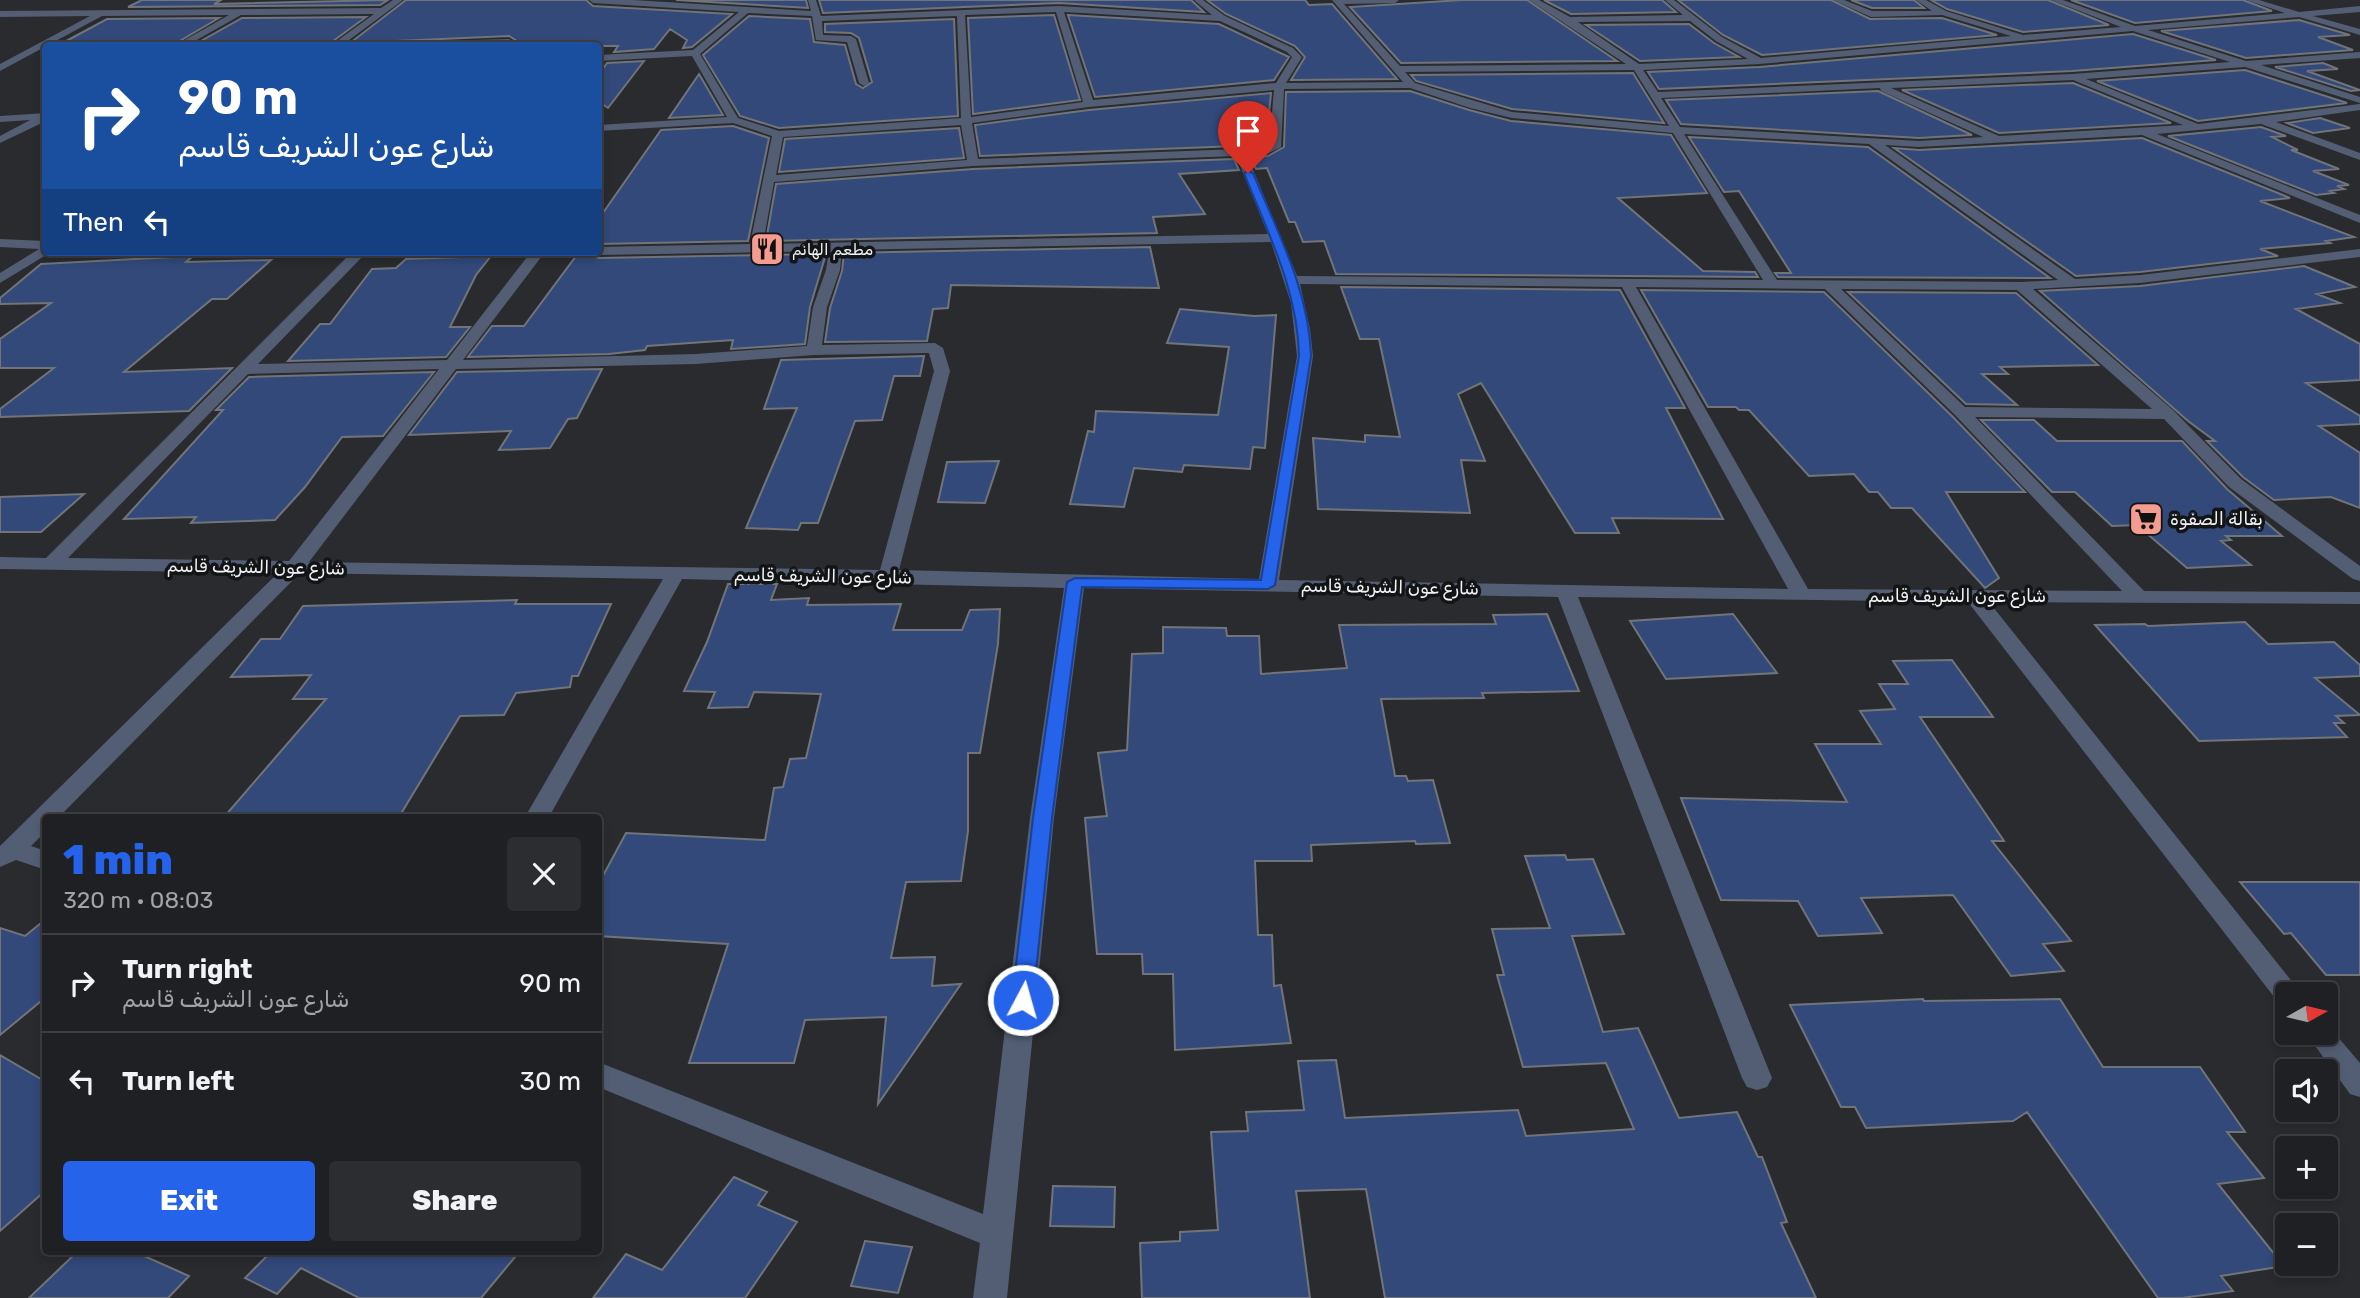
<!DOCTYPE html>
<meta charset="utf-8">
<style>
:root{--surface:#1f2023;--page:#2c2d30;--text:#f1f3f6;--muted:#a1a3a6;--line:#3c3e41;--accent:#2563eb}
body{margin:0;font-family:Rubik,Cairo,sans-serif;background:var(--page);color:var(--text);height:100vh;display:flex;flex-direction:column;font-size:26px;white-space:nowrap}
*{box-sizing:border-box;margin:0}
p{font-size:23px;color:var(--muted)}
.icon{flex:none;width:38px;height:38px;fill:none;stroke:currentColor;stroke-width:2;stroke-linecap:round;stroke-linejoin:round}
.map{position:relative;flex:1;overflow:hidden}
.drawer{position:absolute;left:42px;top:814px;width:560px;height:441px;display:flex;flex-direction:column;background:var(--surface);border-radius:7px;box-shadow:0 4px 10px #0003,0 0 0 2px var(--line)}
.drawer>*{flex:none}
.guide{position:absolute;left:42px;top:42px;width:560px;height:214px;border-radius:7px;box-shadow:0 4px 10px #0003,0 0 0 2px var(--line);background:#1a4fa0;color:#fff;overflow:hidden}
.needle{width:46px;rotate:82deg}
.buttons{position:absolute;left:2275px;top:982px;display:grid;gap:14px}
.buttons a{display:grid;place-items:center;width:63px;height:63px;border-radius:7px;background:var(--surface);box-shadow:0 4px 10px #0003,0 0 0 2px var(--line);font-size:35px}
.pin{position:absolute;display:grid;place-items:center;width:60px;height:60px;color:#fff;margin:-72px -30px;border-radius:50% 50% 50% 0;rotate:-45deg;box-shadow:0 0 7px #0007}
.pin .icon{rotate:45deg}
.me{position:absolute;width:77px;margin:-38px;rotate:6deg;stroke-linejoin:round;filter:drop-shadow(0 0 5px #0008)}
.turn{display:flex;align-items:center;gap:24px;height:147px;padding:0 21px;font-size:32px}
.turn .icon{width:91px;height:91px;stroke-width:2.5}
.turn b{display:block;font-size:49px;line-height:60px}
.then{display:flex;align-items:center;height:66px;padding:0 21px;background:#0003;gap:14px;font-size:26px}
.round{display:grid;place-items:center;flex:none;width:74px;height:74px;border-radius:7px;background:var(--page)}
.summary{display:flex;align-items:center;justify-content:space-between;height:119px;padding:0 21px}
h1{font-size:42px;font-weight:800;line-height:52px;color:var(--accent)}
.primary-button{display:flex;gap:14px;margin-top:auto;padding:14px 21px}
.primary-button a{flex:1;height:80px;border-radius:7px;background:var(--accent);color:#fff;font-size:28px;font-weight:800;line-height:80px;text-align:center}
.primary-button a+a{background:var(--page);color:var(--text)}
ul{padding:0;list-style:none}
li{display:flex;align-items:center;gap:21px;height:98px;padding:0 21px;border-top:2px solid var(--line)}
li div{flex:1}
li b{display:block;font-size:26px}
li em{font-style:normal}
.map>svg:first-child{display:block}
.building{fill:#32497a;stroke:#717479;stroke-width:2}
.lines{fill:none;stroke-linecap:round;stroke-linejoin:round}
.street{fill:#535e74;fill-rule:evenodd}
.route{fill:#2563eb;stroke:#184099;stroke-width:2}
.labels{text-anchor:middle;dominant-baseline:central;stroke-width:7;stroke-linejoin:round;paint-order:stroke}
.far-poi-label{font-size:16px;fill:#f1f2f5;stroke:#131415;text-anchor:start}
.poi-label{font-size:18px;fill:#f1f2f5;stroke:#131415;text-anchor:start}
.street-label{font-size:18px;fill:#f1f2f5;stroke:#131415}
</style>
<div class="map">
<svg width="2360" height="1298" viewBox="0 0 2360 1298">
<rect width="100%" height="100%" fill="#292b2f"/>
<path class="building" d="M 142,0 L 221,0 L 214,4 L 388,0 L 380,5 L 128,7 Z
M 406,0 L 586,0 L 593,6 L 732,14 L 692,47 L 683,48 L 687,40 L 670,29 L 654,49 L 614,52 L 618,46 L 525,46 L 509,36 L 350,43 Z
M 676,0 L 806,0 L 808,8 Z
M 819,0 L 1191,0 L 1204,12 L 1059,3 L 823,13 Z
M 1207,0 L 1305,0 L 1309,5 L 1332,4 L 1397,79 L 1291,80 L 1305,57 L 1295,46 L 1226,14 Z
M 1462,0 L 1527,0 L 1617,61 L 1401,63 L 1350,7 Z
M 1544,0 L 1662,0 L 1676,12 L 1571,14 Z
M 1678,0 L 1831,0 L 1870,19 L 1942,18 L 1997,35 L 1762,55 L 1723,35 Z
M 1851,0 L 1914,0 L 1924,8 L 1872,8 Z
M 1931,0 L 2048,0 L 2109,25 L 2023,32 L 1947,9 Z
M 2071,0 L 2243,0 L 2272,11 L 2135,23 Z
M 1054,15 L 1080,100 L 973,114 L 968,18 Z
M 1068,15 L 1219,24 L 1289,57 L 1274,80 L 1095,97 Z
M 749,16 L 810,19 L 814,42 L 845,45 L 856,84 L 863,88 L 872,82 L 859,38 L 851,33 L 825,32 L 825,24 L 954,19 L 958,116 L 779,128 L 740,116 L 703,55 Z
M 366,17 L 329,44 L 192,46 L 242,18 Z
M 219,18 L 171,46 L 57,46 L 107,19 Z
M 2299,20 L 2350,35 L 2318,37 L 2353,50 L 2246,58 L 2161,31 Z
M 1689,24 L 1714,43 L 1739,57 L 1640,61 L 1586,25 Z
M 2133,34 L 2216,60 L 2072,71 L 1659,89 L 1648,72 L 1759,67 Z
M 644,61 L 608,108 L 598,101 L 598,76 L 607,63 Z
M 2323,63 L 2338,69 L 2307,71 L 2360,90 L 2351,91 L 2275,67 Z
M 2245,70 L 2347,103 L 2198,121 L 2097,81 Z
M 1633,73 L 1664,123 L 1512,109 L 1416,81 L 1411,75 Z
M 699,74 L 723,115 L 669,118 Z
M 2073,83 L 2171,123 L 1999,133 L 1902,90 Z
M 1410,91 L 1469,110 L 1511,121 L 1671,135 L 1707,193 L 1618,198 L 1703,271 L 1755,272 L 1758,277 L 1336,274 L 1324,241 L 1303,242 L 1295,222 L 1289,222 L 1267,168 L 1256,169 L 1251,157 L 1268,156 L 1284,147 L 1286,92 Z
M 1878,91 L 1972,135 L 1919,138 L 1681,124 L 1666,100 Z
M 1271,93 L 1266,144 L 1264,145 L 980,156 L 975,125 L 1089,110 Z
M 2320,118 L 2350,128 L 2313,133 L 2287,123 Z
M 733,126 L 769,138 L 748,241 L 598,244 L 598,220 L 661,130 Z
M 2261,127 L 2286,136 L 2272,137 L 2298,150 L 2291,150 L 2339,169 L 2313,171 L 2349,185 L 2337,186 L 2344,189 L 2330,191 L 2334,193 L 2316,195 L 2168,136 Z
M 959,128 L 964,158 L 779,172 L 785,139 Z
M 1689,137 L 1868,147 L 2050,278 L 1778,277 L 1775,273 L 1791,273 L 1739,191 L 1724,192 Z
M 2142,138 L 2290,198 L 2260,201 L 2354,237 L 2326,241 L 2330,243 L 2260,249 L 2278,256 L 2140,272 L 2076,276 L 1894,148 L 1919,150 Z
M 1234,159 L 1239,170 L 1179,174 L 1205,214 L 1153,217 L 1157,233 L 766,241 L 776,184 L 973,169 Z
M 1150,247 L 1159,288 L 951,285 L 948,308 L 933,309 L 927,341 L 825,342 L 830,308 L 842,271 L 844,253 Z
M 579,252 L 590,252 L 598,258 L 826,254 L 810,307 L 805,344 L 731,349 L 733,340 L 647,346 L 645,350 L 609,354 L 468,357 L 492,326 L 524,326 Z
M 193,256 L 186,262 L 271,260 L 227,299 L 212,299 L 124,372 L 232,368 L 189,411 L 0,417 L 0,409 L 54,368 L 0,368 L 0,339 L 51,303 L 0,304 L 0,298 L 41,264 Z
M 491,256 L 476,275 L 450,327 L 470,327 L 446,357 L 288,361 L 320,324 L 330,324 L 372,269 L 396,268 L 406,259 Z
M 2304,266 L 2355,287 L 2317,294 L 2340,303 L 2296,309 L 2360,344 L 2360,380 L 2306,383 L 2360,416 L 2360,424 L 2319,426 L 2360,453 L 2360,508 L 2331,497 L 2274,500 L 2243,477 L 2207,441 L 2215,441 L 2188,421 L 2040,291 L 2140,286 Z
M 1341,287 L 1620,290 L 1685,408 L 1666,408 L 1723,519 L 1612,518 L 1619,533 L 1575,533 L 1481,383 L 1458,394 L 1485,461 L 1461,460 L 1470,513 L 1318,509 L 1313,438 L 1365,442 L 1365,435 L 1400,437 L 1379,339 L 1360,339 Z
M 1641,290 L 1824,292 L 1953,417 L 2025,492 L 1946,492 L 1999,578 L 1985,588 L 1912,508 L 1891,508 L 1878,492 L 1869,492 L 1854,474 L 1809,476 L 1749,410 L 1739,410 L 1736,407 L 1708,407 Z
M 1848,292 L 2016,293 L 2098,365 L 2000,367 L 2008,374 L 1982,374 L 2017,405 L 1966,404 Z
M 1180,309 L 1254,316 L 1276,315 L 1265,448 L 1253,447 L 1250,469 L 1184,465 L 1182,472 L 1134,468 L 1124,507 L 1070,504 L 1088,431 L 1094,432 L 1096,411 L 1218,415 L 1229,347 L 1167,343 Z
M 924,356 L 920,376 L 894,376 L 882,420 L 855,421 L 818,523 L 801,523 L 798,530 L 746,528 L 797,408 L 764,409 L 781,360 Z
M 602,369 L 577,418 L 568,419 L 550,448 L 499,450 L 511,431 L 409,435 L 457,372 Z
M 434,372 L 383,436 L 342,437 L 305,487 L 275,520 L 191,523 L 196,517 L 124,519 L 223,410 L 216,410 L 249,377 Z
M 1981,420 L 2034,420 L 2057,441 L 2182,441 L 2227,489 L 2282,536 L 2226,536 L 2231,540 L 2221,541 L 2251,565 L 2187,568 L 2137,525 L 2112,526 L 2075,492 L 2052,492 Z
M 999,461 L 985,503 L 938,502 L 947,462 Z
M 84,494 L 41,532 L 0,532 L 0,497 Z
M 728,584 L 777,584 L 771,600 L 809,598 L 807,605 L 901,604 L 893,630 L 962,630 L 970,610 L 1000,609 L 998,644 L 980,753 L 968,753 L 968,831 L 961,881 L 906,882 L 891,958 L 935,957 L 932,986 L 961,984 L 878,1104 L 886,1017 L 805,1020 L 794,1063 L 689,1063 L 728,944 L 598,936 L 598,885 L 626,833 L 765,840 L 774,788 L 783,787 L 790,759 L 806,758 L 821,694 L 754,692 L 748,707 L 708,708 L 715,692 L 684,691 L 707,642 Z
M 517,600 L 515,604 L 611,604 L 578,676 L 572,676 L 570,687 L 516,693 L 504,715 L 460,716 L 399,817 L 224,817 L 326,699 L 293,699 L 311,675 L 231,677 L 261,639 L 280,639 L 303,606 Z
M 1547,614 L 1579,691 L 1482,693 L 1484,698 L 1381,699 L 1395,776 L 1406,776 L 1408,781 L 1433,780 L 1450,843 L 1416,844 L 1415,841 L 1311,845 L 1312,861 L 1255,861 L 1258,935 L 1272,935 L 1274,986 L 1281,985 L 1291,1043 L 1175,1050 L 1173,974 L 1143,974 L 1142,954 L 1097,954 L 1085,818 L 1107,816 L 1098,753 L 1127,750 L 1132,654 L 1163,653 L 1163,627 L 1226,628 L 1227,636 L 1259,636 L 1261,674 L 1347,668 L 1339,625 L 1496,624 L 1493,615 Z
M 1733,614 L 1777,673 L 1666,679 L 1630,621 Z
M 2245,622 L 2268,644 L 2334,642 L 2360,665 L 2360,676 L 2315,678 L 2360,715 L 2336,716 L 2344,723 L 2334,723 L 2347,737 L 2199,741 L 2095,625 L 2145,624 L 2148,626 Z
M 1952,660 L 1993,717 L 1920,717 L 2004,841 L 1992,841 L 2071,941 L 2043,944 L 2064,971 L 2011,976 L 1953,895 L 1861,898 L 1882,933 L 1818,936 L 1798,901 L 1721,900 L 1681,798 L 1847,802 L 1815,744 L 1881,744 L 1860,711 L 1895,709 L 1879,684 L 1908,684 L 1893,661 Z
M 1565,855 L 1567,860 L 1593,859 L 1624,934 L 1572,936 L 1603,1032 L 1638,1028 L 1679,1118 L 1737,1112 L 1758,1157 L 1762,1157 L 1787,1222 L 1781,1223 L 1816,1298 L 1385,1298 L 1366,1189 L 1296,1191 L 1310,1298 L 1142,1298 L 1140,1243 L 1180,1241 L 1180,1232 L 1218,1230 L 1211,1132 L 1248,1131 L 1246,1112 L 1304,1110 L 1298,1061 L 1336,1060 L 1345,1118 L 1518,1110 L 1526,1136 L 1634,1129 L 1606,1063 L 1523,1067 L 1497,975 L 1504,975 L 1492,929 L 1550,928 L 1525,856 Z
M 2240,882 L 2360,882 L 2360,975 L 2326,975 L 2291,933 L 2284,934 Z
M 46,919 L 46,997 L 0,1035 L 0,928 L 25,936 Z
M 1923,999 L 1924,1001 L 2060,999 L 2103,1067 L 2200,1067 L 2245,1132 L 2227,1132 L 2264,1178 L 2218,1184 L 2284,1266 L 2221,1276 L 2233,1291 L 2182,1298 L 2158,1298 L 2027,1112 L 2013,1121 L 1866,1128 L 1855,1107 L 1841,1107 L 1790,1005 Z
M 0,1055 L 46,1082 L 46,1190 L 0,1231 Z
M 734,1177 L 767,1192 L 758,1205 L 797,1222 L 745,1298 L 593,1298 L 626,1254 L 662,1270 Z
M 1053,1186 L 1115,1187 L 1114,1227 L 1050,1226 Z
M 865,1241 L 912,1247 L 898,1293 L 851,1286 Z
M 78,1251 L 133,1251 L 189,1276 L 168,1298 L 29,1298 Z
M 267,1251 L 520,1251 L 481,1298 L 359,1298 L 301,1268 L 277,1294 L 245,1278 L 270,1253 Z"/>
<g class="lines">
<path class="street" d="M 393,0 L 403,0 L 341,46 L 330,46 L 374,14 L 241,15 L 186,46 L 174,46 L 229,15 L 102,16 L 0,71 L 0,64 L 90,16 L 0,17 L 0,11 L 381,8 Z
M 589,0 L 633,0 L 811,11 L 808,0 L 816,0 L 821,16 L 1059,6 L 1212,15 L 1194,0 L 1203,0 L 1225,16 L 1293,48 L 1302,57 L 1286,83 L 1403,82 L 1332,0 L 1399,0 L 1395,3 L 1344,4 L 1400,66 L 1626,64 L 1529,0 L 1539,0 L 1570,17 L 1683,15 L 1665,0 L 1674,0 L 1722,37 L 1761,58 L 2011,36 L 1942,15 L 1871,17 L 1833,0 L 1844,0 L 1872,11 L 1932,11 L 1916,0 L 1926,0 L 1946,11 L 2023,35 L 2121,27 L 2051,0 L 2063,0 L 2135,26 L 2285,13 L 2246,0 L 2259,0 L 2299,12 L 2360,6 L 2360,12 L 2313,16 L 2360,29 L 2360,35 L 2299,17 L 2148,30 L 2246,61 L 2360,52 L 2360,58 L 2261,65 L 2360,97 L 2360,103 L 2245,67 L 2086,79 L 2198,124 L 2360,104 L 2360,110 L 2276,122 L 2360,153 L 2360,160 L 2261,124 L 2157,134 L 2360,215 L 2360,223 L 2142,135 L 1919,147 L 1885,145 L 2075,279 L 2140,275 L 2360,249 L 2360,257 L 2140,283 L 2033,289 L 2174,411 L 2241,479 L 2360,566 L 2360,581 L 2353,579 L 2229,487 L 2164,419 L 1975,417 L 2144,591 L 2360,592 L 2360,604 L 1989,602 L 2302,994 L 2287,994 L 2287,1005 L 2278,1002 L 1968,602 L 1578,597 L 1772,1078 L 1767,1087 L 1757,1090 L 1747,1087 L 1742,1078 L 1558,597 L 1084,588 L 1054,818 L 1007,1298 L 973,1298 L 980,1243 L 598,1087 L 598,1062 L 983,1214 L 1030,818 L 1064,588 L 682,579 L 549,817 L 525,817 L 663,579 L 300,573 L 59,817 L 46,817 L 46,831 L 31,846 L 46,851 L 46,870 L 16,860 L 0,867 L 0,846 L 278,573 L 0,569 L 0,557 L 46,558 L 352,252 L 367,252 L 258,364 L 447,360 L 531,252 L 545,252 L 463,360 L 696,354 L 807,346 L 813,307 L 826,270 L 829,251 L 598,255 L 592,252 L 598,252 L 598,247 L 750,244 L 772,136 L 733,123 L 598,131 L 598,125 L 727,117 L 692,56 L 598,61 L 598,55 L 693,50 L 739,12 L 593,3 ZM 1056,12 L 1083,102 L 971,117 L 965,15 ZM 1064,12 L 1220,21 L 1287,52 L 1292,57 L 1276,83 L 1093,100 ZM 748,13 L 812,16 L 816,40 L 847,42 L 859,83 L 864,86 L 869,83 L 856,39 L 851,36 L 823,35 L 822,21 L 957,16 L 961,118 L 779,131 L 738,118 L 700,54 ZM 1690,21 L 1716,41 L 1748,59 L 1639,64 L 1578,22 ZM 2133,31 L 2230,62 L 2072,74 L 1658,92 L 1643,70 L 1759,64 ZM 1634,70 L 1669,126 L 1512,112 L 1415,83 L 1405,72 ZM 2073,80 L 2183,125 L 1999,136 L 1891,88 ZM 1410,88 L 1470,108 L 1512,118 L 1673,133 L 1763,280 L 1297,276 L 1247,155 L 1267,154 L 1281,147 L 1284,89 ZM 1880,88 L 1881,91 L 1983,137 L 1919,141 L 1680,127 L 1661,98 ZM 1274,90 L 1269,145 L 1265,148 L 978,159 L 972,123 L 1089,107 ZM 961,125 L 967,160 L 776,175 L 783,137 ZM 1684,134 L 1869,144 L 2058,280 L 2021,282 L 1777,280 ZM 1236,156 L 1268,234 L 763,244 L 774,182 L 973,166 ZM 1271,242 L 1291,303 L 1297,356 L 1259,579 L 899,570 L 950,371 L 943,348 L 935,343 L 822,345 L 827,307 L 840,270 L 842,250 ZM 1300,284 L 1622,287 L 1788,589 L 1279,580 L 1313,356 L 1310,329 ZM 1636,287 L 1825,289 L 1955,415 L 2122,591 L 1808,589 ZM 1841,289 L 2017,290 L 2152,409 L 1965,407 ZM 929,353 L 934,371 L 880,570 L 309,562 L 456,369 L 696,364 L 814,355 ZM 439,369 L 289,561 L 68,558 L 248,374 Z
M 509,39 L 522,46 L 370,46 L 374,43 Z
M 46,113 L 46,121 L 0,143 L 0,136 L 30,120 L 0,122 L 0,116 Z
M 0,239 L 46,241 L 46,252 L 51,252 L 0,283 L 0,273 L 39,249 L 0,247 Z
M 2326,1023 L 2360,1063 L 2360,1097 L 2350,1094 L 2305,1032 L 2326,1032 Z"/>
</g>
<path class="route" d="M 1248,171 L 1253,173 C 1278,233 1309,291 1311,356 L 1275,585 L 1268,589 L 1082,587 L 1052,818 L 1033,1000 L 1030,1006 L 1023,1009 L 1015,1006 L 1012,1000 L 1033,818 L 1067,582 L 1075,578 L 1261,580 L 1299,356 C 1298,291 1268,233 1244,173 Z"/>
<defs>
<g id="restaurant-square" transform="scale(1.75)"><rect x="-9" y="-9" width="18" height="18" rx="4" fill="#f59c90" stroke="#131415"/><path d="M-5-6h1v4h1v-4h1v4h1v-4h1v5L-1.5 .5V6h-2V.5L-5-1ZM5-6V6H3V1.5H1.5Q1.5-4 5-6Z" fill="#111"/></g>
<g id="supermarket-square" transform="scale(1.75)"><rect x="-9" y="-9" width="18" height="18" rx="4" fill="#f59c90" stroke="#131415"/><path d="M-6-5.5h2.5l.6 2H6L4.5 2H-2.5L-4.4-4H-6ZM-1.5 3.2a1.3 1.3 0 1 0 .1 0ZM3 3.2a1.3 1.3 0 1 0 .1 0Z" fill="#111"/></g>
</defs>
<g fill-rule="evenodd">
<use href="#restaurant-square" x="767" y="249"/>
<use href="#supermarket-square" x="2146" y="519"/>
</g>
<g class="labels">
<g class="far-poi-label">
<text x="792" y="249">مطعم الهانم</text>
</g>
<g class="poi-label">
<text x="2170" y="519">بقالة الصفوة</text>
</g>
<g class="street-label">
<text transform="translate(256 567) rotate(1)">شارع عون الشريف قاسم</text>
<text transform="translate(823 576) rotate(1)">شارع عون الشريف قاسم</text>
<text transform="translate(1390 587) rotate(1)">شارع عون الشريف قاسم</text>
<text x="1957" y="596">شارع عون الشريف قاسم</text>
</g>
</g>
</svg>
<div class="buttons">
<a><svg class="needle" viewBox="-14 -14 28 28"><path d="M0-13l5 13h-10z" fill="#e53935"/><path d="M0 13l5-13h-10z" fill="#a1a3a6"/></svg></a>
<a><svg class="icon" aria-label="sound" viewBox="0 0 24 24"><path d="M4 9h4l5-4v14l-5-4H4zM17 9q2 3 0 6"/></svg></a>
<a>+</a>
<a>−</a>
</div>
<div class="pin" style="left:1248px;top:173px;background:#d93025"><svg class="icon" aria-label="arrive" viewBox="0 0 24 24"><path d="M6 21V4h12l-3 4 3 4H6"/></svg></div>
<svg class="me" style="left:1023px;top:1000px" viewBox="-20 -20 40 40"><circle r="17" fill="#2563eb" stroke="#fff" stroke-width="3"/><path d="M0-11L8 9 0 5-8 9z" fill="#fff"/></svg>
<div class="guide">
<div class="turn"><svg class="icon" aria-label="right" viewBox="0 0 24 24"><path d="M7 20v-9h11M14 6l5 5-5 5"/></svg><div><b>90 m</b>شارع عون الشريف قاسم</div></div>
<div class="then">Then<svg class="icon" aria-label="left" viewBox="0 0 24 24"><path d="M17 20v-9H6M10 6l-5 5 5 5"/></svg></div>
</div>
<section class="drawer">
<div class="summary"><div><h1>1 min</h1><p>320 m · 08:03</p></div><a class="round"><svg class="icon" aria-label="close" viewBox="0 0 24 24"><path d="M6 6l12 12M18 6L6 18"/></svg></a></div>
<ul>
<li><svg class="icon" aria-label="right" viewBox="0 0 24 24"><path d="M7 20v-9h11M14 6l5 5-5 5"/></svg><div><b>Turn right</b><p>شارع عون الشريف قاسم</p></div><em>90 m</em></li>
<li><svg class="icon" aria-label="left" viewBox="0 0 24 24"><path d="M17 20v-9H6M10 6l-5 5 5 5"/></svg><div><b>Turn left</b></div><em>30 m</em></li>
</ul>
<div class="primary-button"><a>Exit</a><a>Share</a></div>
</section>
</div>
